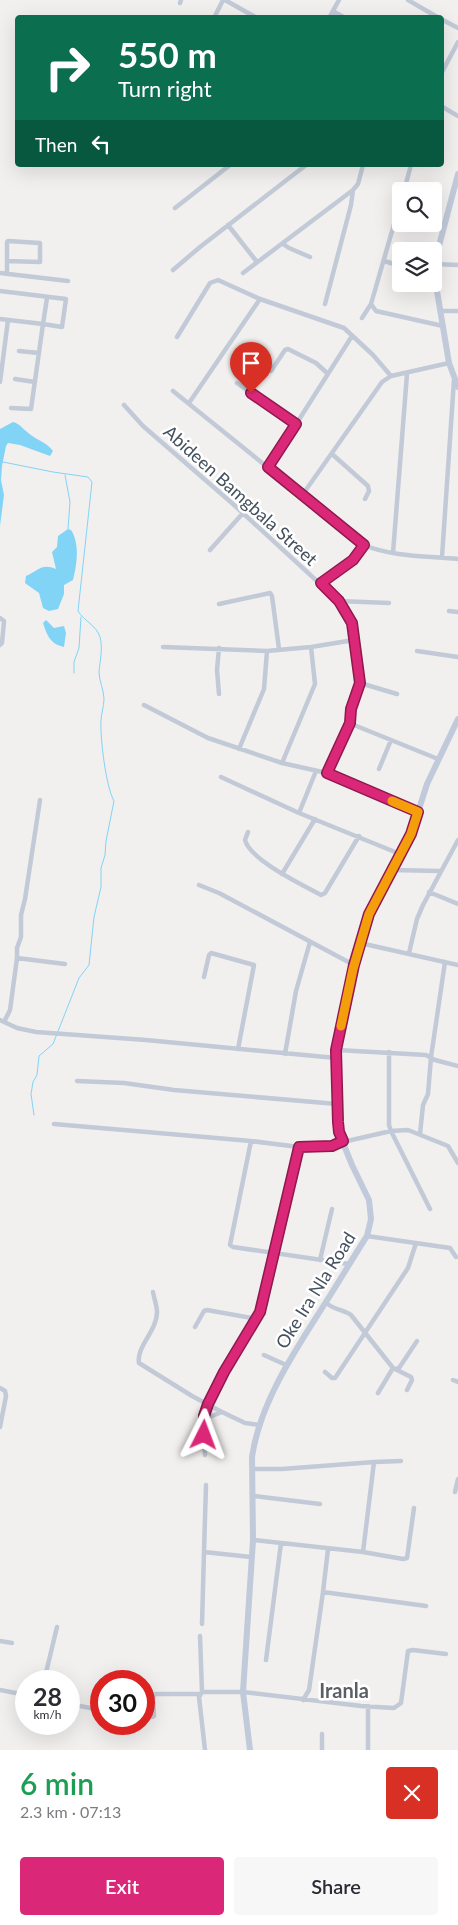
<!DOCTYPE html>
<meta charset="utf-8">
<style>
:root{--surface:#fff;--page:#f7f7f7;--text:#2b2b33;--muted:#7c7c81;--accent:#db2777}
body{margin:0;font-family:Lato,sans-serif;background:var(--page);color:var(--text);height:100vh;display:flex;flex-direction:column;font-size:19px;white-space:nowrap}
*{box-sizing:border-box;margin:0}
p{font-size:16px;color:var(--muted)}
.icon{flex:none;width:28px;height:28px;fill:none;stroke:currentColor;stroke-width:2;stroke-linecap:round;stroke-linejoin:round}
.map{position:relative;height:1750px;overflow:hidden}
.side{display:flex;flex-direction:column;background:var(--surface);flex:1}
.side>*{flex:none}
.banner{position:absolute;left:15px;top:15px;width:429px;height:152px;border-radius:5px;box-shadow:0 5px 20px #0002;background:#0b6e4f;color:#fff;overflow:hidden}
.buttons{position:absolute;left:392px;top:182px;display:grid;gap:10px}
.buttons a{display:grid;place-items:center;width:50px;height:50px;border-radius:5px;background:var(--surface);box-shadow:0 5px 20px #0002;font-size:25px}
.speed{position:absolute;left:15px;top:1670px;display:flex;gap:10px;font-size:25px;font-weight:700;text-align:center}
.speed>*{display:grid;place-content:center;width:65px;height:65px;border-radius:50%;background:var(--surface);box-shadow:0 5px 20px #0002;line-height:1}
.speed small{font-size:12px;font-weight:400}
.speed .limit{border:8px solid #d22;background:#fff;color:#111}
.pin{position:absolute;display:grid;place-items:center;width:42px;height:42px;color:#fff;margin:-51px -21px;border-radius:50% 50% 50% 0;rotate:-45deg;box-shadow:0 0 5px #0007}
.pin .icon{rotate:45deg}
.me{position:absolute;width:55px;margin:-28px;rotate:3deg;stroke-linejoin:round;filter:drop-shadow(0 0 4px #0008)}
.turn{display:flex;align-items:center;gap:18px;height:105px;padding:0 20px;font-size:22px}
.turn .icon{width:65px;height:65px;stroke-width:2.5}
.turn b{display:block;font-size:35px;line-height:42px}
.then{display:flex;align-items:center;height:48px;padding:0 20px;background:#0003;gap:10px;font-size:19px}
.round{display:grid;place-items:center;flex:none;width:52px;height:52px;border-radius:5px;background:var(--page)}
.summary{display:flex;align-items:center;justify-content:space-between;height:85px;padding:0 20px}
h1{font-size:30px;font-weight:600;line-height:38px;color:#1e9e55}
.button{display:flex;gap:10px;margin-top:auto;padding:10px 20px}
.button a{flex:1;height:58px;border-radius:5px;background:var(--accent);color:#fff;font-size:20px;font-weight:600;line-height:58px;text-align:center}
.button a+a{background:var(--page);color:var(--text)}
.map>svg:first-child{display:block}
.water{fill:#81d4f6}
.lines{fill:none;stroke-linecap:round;stroke-linejoin:round}
.stream{stroke:#81d4f6;stroke-width:1}
.street{stroke:#c1cad6;stroke-width:4.5}
.secondary{stroke:#c0cada;stroke-width:6}
.route-casing{stroke:#8e194d;stroke-width:12}
.route{stroke:#db2777;stroke-width:9}
.slow{stroke:#f59e0b;stroke-width:9}
.labels{text-anchor:middle;dominant-baseline:central;stroke-width:5;stroke-linejoin:round;paint-order:stroke}
.street-label{font-size:18px;fill:#45515f;stroke:#fff}
.quarter-label{font-size:20px;font-weight:bold;fill:#5b5f65;stroke:#fff}
</style>
<div class="map">
<svg width="458" height="1750" viewBox="0 0 458 1750">
<rect width="100%" height="100%" fill="#f2efef"/>
<path class="water" d="M 13,422 C 20,424 21,427 26,431 C 35,440 46,441 53,451 L 50,456 L 20,445 L 8,443 L 6,446 L 2,466 L 1,480 L 4,495 L 0,526 L 0,429 Z
M 68,529 L 71,530 C 80,544 77,564 73,580 L 64,585 L 64,594 L 58,609 L 49,611 L 43,608 L 39,593 L 25,583 L 26,576 C 39,570 42,563 56,569 L 52,552 L 57,547 L 58,536 Z
M 46,620 L 54,628 L 64,626 L 66,633 L 64,647 C 50,644 47,635 43,623 Z"/>
<g class="lines">
<path class="stream" d="M 3,462 L 53,472 L 88,477 L 92,482 L 78,611 C 84,621 96,625 100,637 C 103,648 100,661 99,672 C 99,681 104,690 104,699 C 104,706 101,714 101,721 C 100,738 106,787 114,801 L 106,841 L 105,855 L 101,868 L 101,887 L 94,917 L 89,965 L 79,978 L 53,1044 L 39,1056 L 37,1075 L 33,1082 L 31,1094 L 34,1115
M 65,475 L 70,502 L 68,529
M 74,673 L 74,662 L 79,648 L 81,617"/>
<path class="street" d="M 225,0 L 257,18
M 408,0 L 439,18
M 180,3 L 181,0
M 333,11 L 345,18
M 214,18 L 223,0
M 329,18 L 339,0
M 441,19 L 458,28
M 441,74 L 458,42
M 441,106 L 458,116
M 404,191 L 411,165
M 175,208 L 230,165
M 228,225 L 257,262
M 283,244 L 289,248 L 310,257
M 384,261 L 401,266
M 435,264 L 458,265
M 173,270 L 200,247 L 306,165
M 0,273 L 68,281
M 243,273 L 353,190 L 358,184 L 363,165
M 7,274 L 7,242 L 8,241 L 40,243 L 40,262 L 7,261
M 0,291 L 66,299 L 62,327 L 43,324 L 31,409 L 11,408
M 325,304 L 351,205 L 353,190
M 371,304 L 376,311 L 443,326
M 441,311 L 458,311
M 362,318 L 371,304 L 401,200
M 0,319 L 43,324 L 47,298
M 177,337 L 210,283 L 218,280 L 260,299 L 344,328 L 373,355 L 391,376
M 19,351 L 39,353
M 271,371 L 285,350 L 288,349 L 316,363 L 327,373
M 15,379 L 35,382
M 0,382 L 8,320
M 237,383 L 296,424
M 173,391 L 364,545 C 392,557 428,556 458,559
M 189,403 L 260,299
M 124,405 L 143,426 L 233,504 L 342,604 L 351,623 L 360,683 L 351,709 L 349,723 L 327,773
M 332,454 L 368,486 L 369,491 L 365,499
M 269,467 L 352,336
M 303,494 L 382,382 L 391,376 L 449,363
M 210,550 L 243,513
M 393,553 L 407,374
M 442,557 L 454,380
M 321,583 L 353,560 L 364,545
M 339,601 L 389,603
M 219,604 L 270,593 L 272,596 L 279,649
M 449,611 L 458,612
M 0,618 L 4,621 L 2,643 L 0,645
M 163,647 L 267,651 L 311,647 L 354,640
M 417,651 L 458,657
M 360,683 L 397,694
M 219,694 L 217,670 L 219,648
M 144,705 L 208,738 L 282,763 L 327,773 L 419,812
M 349,723 L 438,759
M 239,749 L 264,689 L 267,651
M 282,763 L 315,684 L 311,647
M 379,769 L 391,740
M 221,777 L 299,813 L 400,854
M 299,813 L 316,771
M 248,832 L 245,840 C 250,860 303,885 321,895 L 325,893 L 359,836
M 393,870 L 440,871
M 282,874 L 315,819
M 199,885 L 219,893 L 354,965
M 429,892 L 458,904
M 360,943 L 458,965
M 409,953 L 417,919 L 423,905 L 458,840
M 17,958 L 65,964
M 204,977 L 209,955 L 211,953 L 254,965 L 238,1049
M 0,1020 L 17,1028 L 36,1032 L 146,1040 L 336,1058
M 4,1022 L 10,1010 L 17,958 L 17,948 L 21,937 L 21,915 L 25,899 L 40,800
M 337,1050 L 426,1055 L 435,1060 L 458,1066
M 389,1052 L 389,1125 L 391,1131 L 430,1209
M 285,1054 L 296,991 L 310,942
M 77,1081 L 124,1083 L 174,1090 L 337,1104
M 54,1124 L 251,1141 L 299,1147 L 321,1147 L 391,1131 L 408,1130 L 448,1146 L 458,1163
M 420,1134 L 423,1105 L 428,1094 L 431,1057 L 445,962
M 251,1141 L 230,1245 L 233,1247 L 349,1264
M 367,1236 L 450,1248 L 456,1257
M 320,1260 L 332,1209
M 153,1292 C 154,1298 157,1306 157,1312 C 157,1331 136,1347 139,1363 L 192,1396 L 222,1412 L 245,1423 L 259,1425
M 326,1302 C 332,1310 343,1309 351,1315 L 393,1368 L 411,1377 L 412,1380 L 407,1390
M 195,1327 L 204,1311 L 207,1310 L 257,1319
M 264,1355 L 286,1365
M 396,1369 L 399,1368 L 417,1341
M 325,1372 L 332,1378 L 335,1378 L 337,1375 L 408,1268 L 416,1243
M 453,1380 L 458,1382
M 0,1388 L 5,1391 L 6,1396 L 0,1427
M 378,1393 L 393,1368
M 204,1416 L 212,1416 L 222,1412
M 205,1455 L 204,1416 L 224,1372 L 260,1312 L 299,1147
M 253,1469 L 282,1469 L 374,1462
M 455,1492 L 458,1479
M 254,1496 L 320,1504
M 253,1540 L 363,1552 L 374,1462 L 401,1461
M 328,1549 L 323,1592 L 426,1606
M 204,1552 L 206,1485
M 363,1552 L 403,1559 L 407,1558 L 414,1508
M 202,1624 L 204,1552 L 251,1557
M 200,1636 L 202,1692
M 0,1641 L 12,1643
M 266,1660 L 281,1543
M 44,1681 L 57,1627
M 0,1690 L 26,1695
M 303,1700 L 309,1690 L 323,1592
M 69,1704 L 101,1710
M 144,1716 L 152,1717 L 154,1716 L 153,1700 L 154,1694 L 200,1694
M 205,1750 L 199,1697 L 202,1692 L 243,1692 L 361,1706 L 394,1708 L 401,1703 L 408,1651 L 413,1650 L 446,1654
M 322,1750 L 322,1734
M 368,1750 L 368,1706"/>
<path class="secondary" d="M 458,174 L 435,261 L 434,273 L 449,363 L 458,387
M 250,1750 L 243,1692 L 253,1540 L 252,1457 C 260,1402 295,1351 324,1305 C 339,1282 352,1259 367,1236 L 371,1219 L 369,1200 L 352,1165 L 339,1133 L 338,1122 L 337,1050 L 344,1008 L 353,969 L 369,914 L 411,834 L 427,784 L 458,719"/>
</g>
<g class="lines">
<g class="route-casing">
<path id="route" d="M 204,1435 L 204,1416 L 208,1404 L 224,1372 L 260,1312 L 299,1147 L 332,1146 L 343,1141 L 339,1132 L 338,1122 L 336,1050 L 354,965 L 369,914 L 411,834 L 418,812 L 327,773 L 350,723 L 351,709 L 360,683 L 352,623 L 339,601 L 321,583 L 353,560 L 364,545 L 268,467 L 296,424 L 251,393"/>
</g>
<use href="#route" class="route"/>
<path class="slow" d="M 341,1026 L 353,969 L 369,914 L 411,834 L 418,812 L 392,801"/>
</g>
<g class="labels">
<g class="street-label">
<text transform="translate(241 495) rotate(42)">Abideen Bamgbala Street</text>
<text transform="translate(315 1290) rotate(-58)">Oke Ira Nla Road</text>
</g>
<g class="quarter-label">
<text x="344" y="1690">Iranla</text>
</g>
</g>
</svg>
<div class="buttons">
<a><svg class="icon" aria-label="search" viewBox="0 0 24 24"><circle cx="10" cy="10" r="6"/><path d="M15 15l6 6"/></svg></a>
<a><svg class="icon" aria-label="layers" viewBox="0 0 24 24"><path d="M12 4l9 5-9 5-9-5zM3 14l9 5 9-5"/></svg></a>
</div>
<div class="speed"><div>28<small>km/h</small></div><div class="limit">30</div></div>
<div class="pin" style="left:251px;top:393px;background:#d93025"><svg class="icon" aria-label="arrive" viewBox="0 0 24 24"><path d="M6 21V4h12l-3 4 3 4H6"/></svg></div>
<svg class="me" style="left:204px;top:1435px" viewBox="-20 -20 40 40"><path d="M0-17L14 15 0 8-14 15z" fill="#db2777" stroke="#fff" stroke-width="4"/></svg>
<div class="banner">
<div class="turn"><svg class="icon" aria-label="right" viewBox="0 0 24 24"><path d="M7 20v-9h11M14 6l5 5-5 5"/></svg><div><b>550 m</b>Turn right</div></div>
<div class="then">Then<svg class="icon" aria-label="left" viewBox="0 0 24 24"><path d="M17 20v-9H6M10 6l-5 5 5 5"/></svg></div>
</div>
</div>
<section class="side">
<div class="summary"><div><h1>6 min</h1><p>2.3 km · 07:13</p></div><a class="round" style="background:#d93025;color:#fff"><svg class="icon" aria-label="close" viewBox="0 0 24 24"><path d="M6 6l12 12M18 6L6 18"/></svg></a></div>
<div class="button"><a>Exit</a><a>Share</a></div>
</section>
